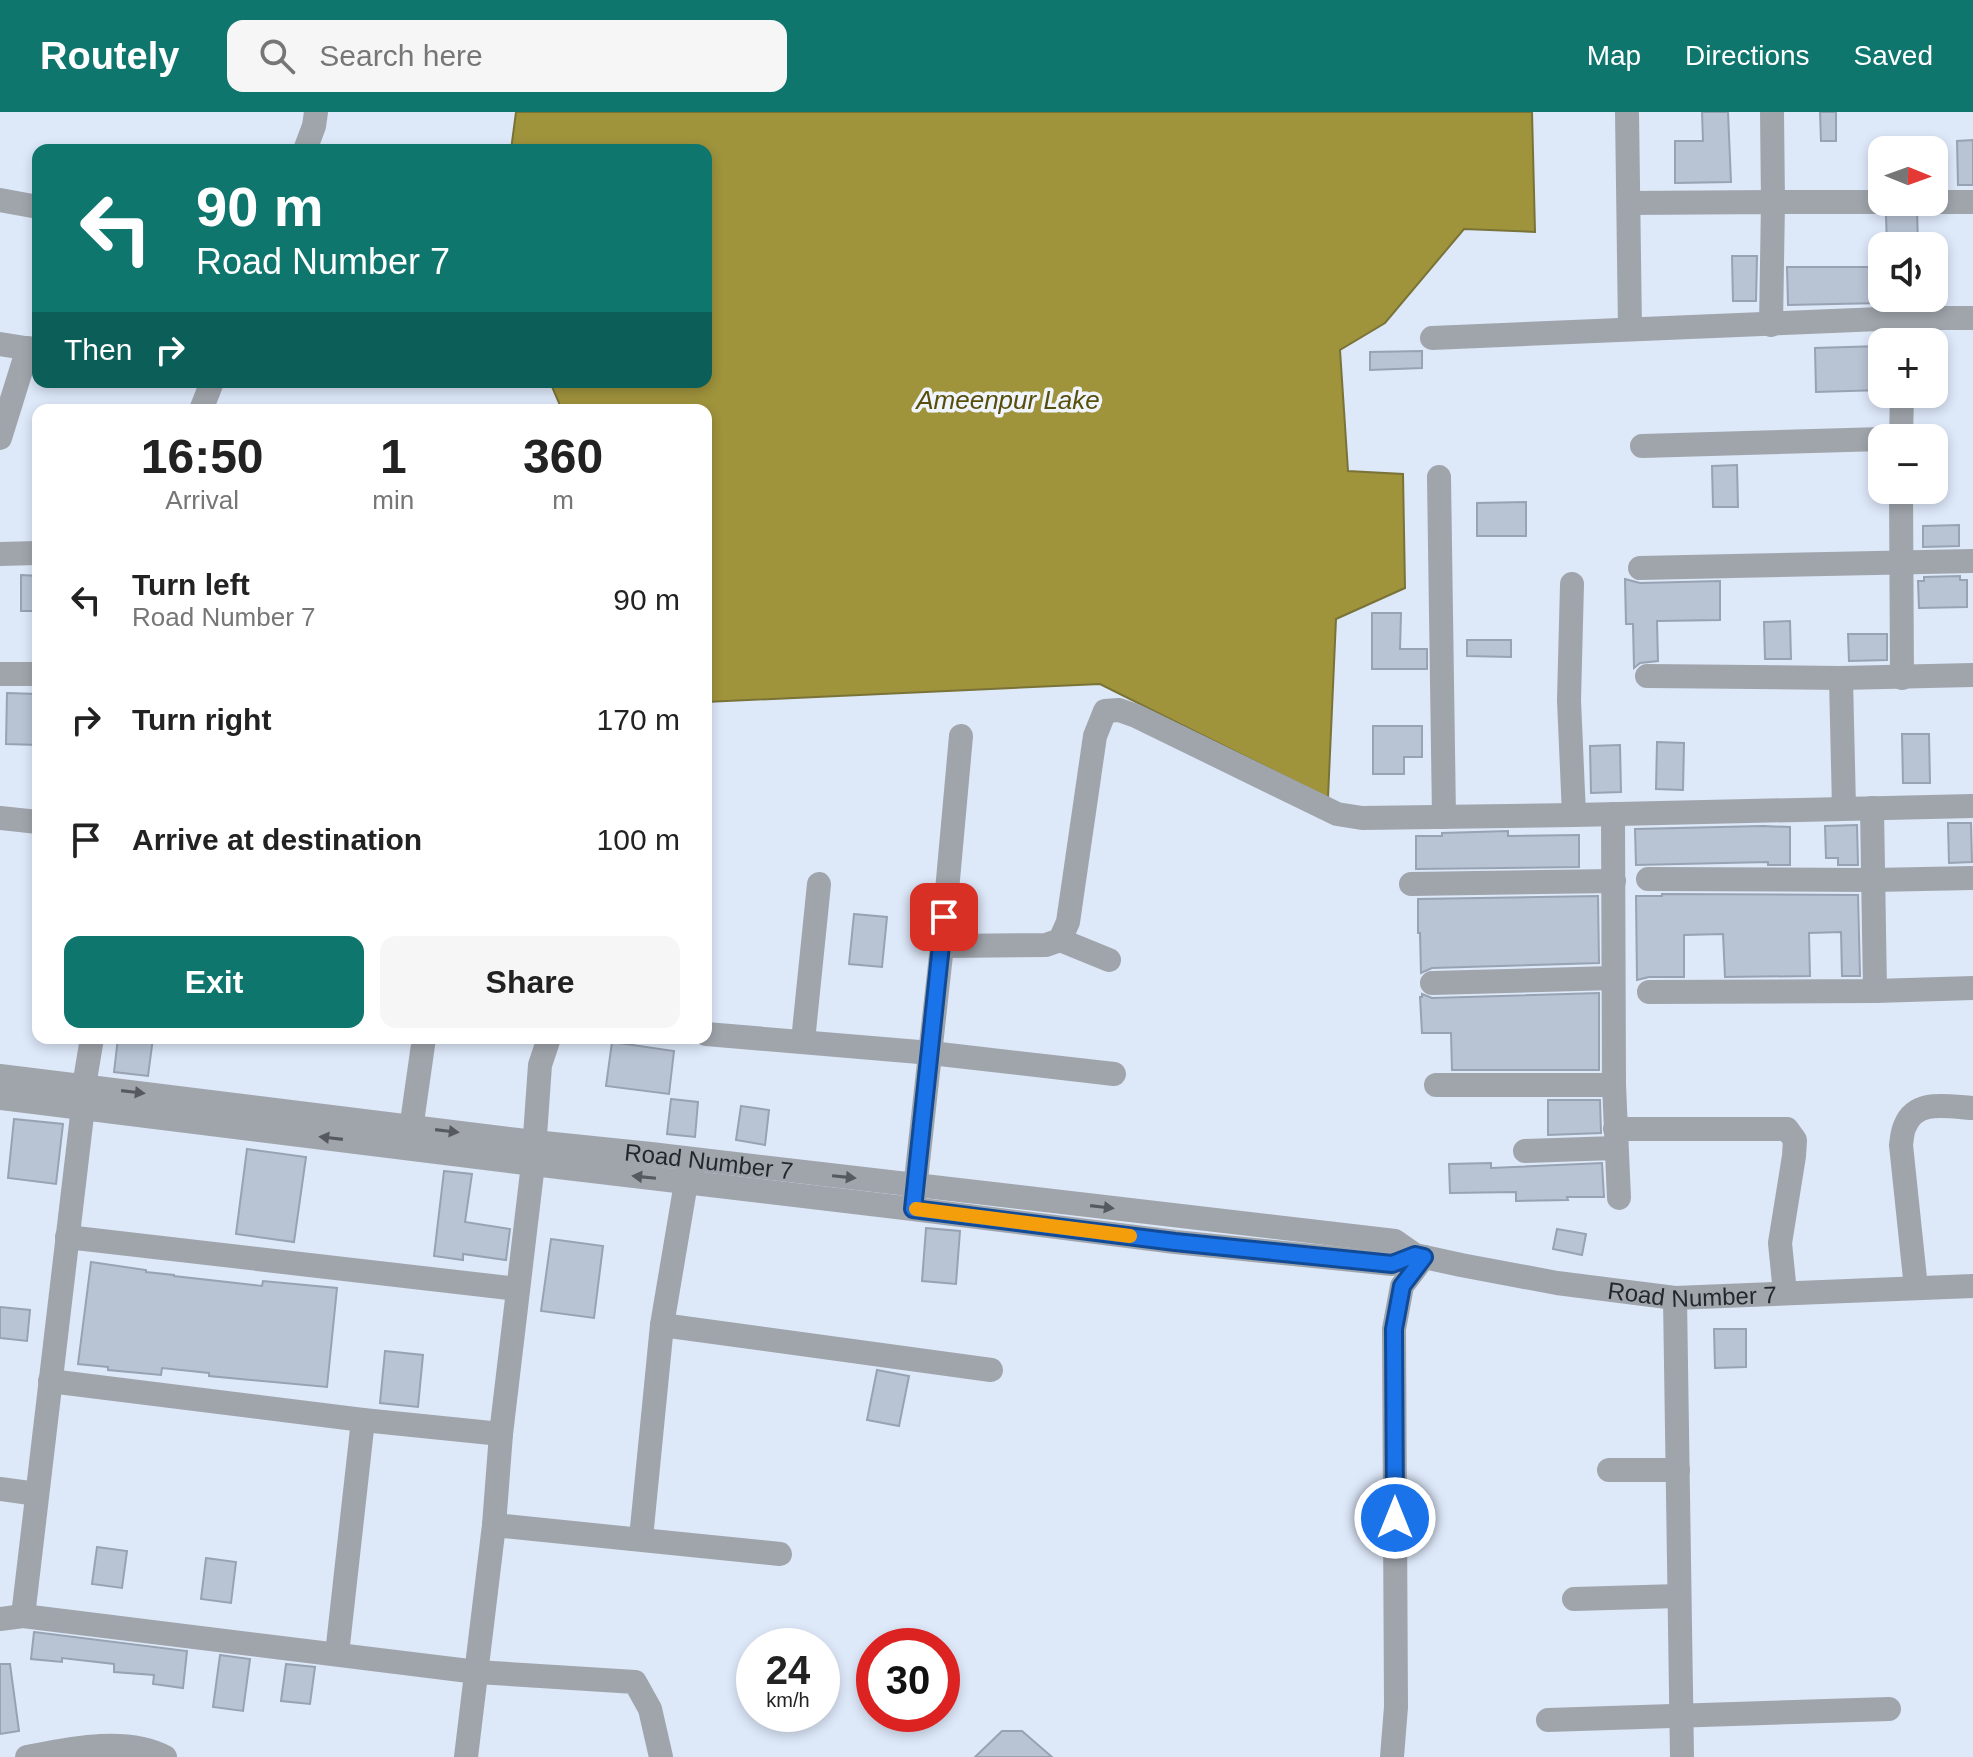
<!DOCTYPE html>
<meta charset="utf-8">
<style>
:root{--surface:#fff;--page:#f6f6f6;--text:#222;--muted:#767676;--accent:#0f766e}
body{margin:0;font-family:Arial,sans-serif;background:var(--page);color:var(--text);height:100vh;display:flex;flex-direction:column;font-size:30px;white-space:nowrap}
*{box-sizing:border-box;margin:0}
p{font-size:26px;color:var(--muted)}
.icon{flex:none;width:44px;height:44px;fill:none;stroke:currentColor;stroke-width:2;stroke-linecap:round;stroke-linejoin:round}
.map{position:relative;flex:1;overflow:hidden}
.panel{position:absolute;left:32px;top:292px;width:680px;height:640px;display:flex;flex-direction:column;background:var(--surface);border-radius:16px;box-shadow:0 4px 12px #0003}
.panel>*{flex:none}
.guide{position:absolute;left:32px;top:32px;width:680px;height:244px;border-radius:16px;box-shadow:0 4px 12px #0003;background:#0f766e;color:#fff;overflow:hidden}
.needle{width:52px;rotate:91deg}
.buttons{position:absolute;left:1868px;top:24px;display:grid;gap:16px}
.buttons a{display:grid;place-items:center;width:80px;height:80px;border-radius:16px;background:var(--surface);box-shadow:0 4px 12px #0003;font-size:40px}
.speed{position:absolute;left:736px;top:1516px;display:flex;gap:16px;font-size:40px;font-weight:700;text-align:center}
.speed>*{display:grid;place-content:center;width:104px;height:104px;border-radius:50%;background:var(--surface);box-shadow:0 4px 12px #0003;line-height:1}
.speed small{font-size:20px;font-weight:400}
.speed .limit{border:12px solid #d22;background:#fff;color:#111}
.pin{position:absolute;display:grid;place-items:center;width:68px;height:68px;color:#fff;margin:-34px;border-radius:16px;box-shadow:0 4px 12px #0006}
.me{position:absolute;width:88px;margin:-44px;rotate:0deg;stroke-linejoin:round;filter:drop-shadow(0 0 6px #0008)}
.turn{display:flex;align-items:center;gap:28px;height:168px;padding:0 32px;font-size:36px}
.turn .icon{width:104px;height:104px;stroke-width:2.5}
.turn b{display:block;font-size:56px;line-height:68px}
.then{display:flex;align-items:center;height:76px;padding:0 32px;background:#0003;gap:16px;font-size:30px}
.eta{display:flex;justify-content:space-evenly;align-items:center;height:136px;text-align:center}
.eta b{font-size:48px;font-weight:600;line-height:56px}
.cta{display:flex;gap:16px;margin-top:auto;padding:16px 32px}
.cta a{flex:1;height:92px;border-radius:16px;background:var(--accent);color:#fff;font-size:32px;font-weight:600;line-height:92px;text-align:center}
.cta a+a{background:var(--page);color:var(--text)}
ul{padding:0;list-style:none}
li{display:flex;align-items:center;gap:24px;height:120px;padding:0 32px}
li div{flex:1}
li b{display:block;font-size:30px}
li em{font-style:normal}
header{display:flex;align-items:center;gap:48px;box-sizing:border-box;height:112px;padding:0 40px;background:var(--accent);color:#fff}
header strong{font-size:38px}
nav{display:flex;gap:44px;margin-inline-start:auto;font-size:28px}
.search{width:560px;height:72px;background:var(--page);display:flex;align-items:center;gap:20px;box-sizing:border-box;padding:0 28px;border-radius:16px;color:var(--muted);font-size:30px}
.map>svg:first-child{display:block}
.water{fill:#9f933c;stroke:#7a7338;stroke-width:2}
.building{fill:#b8c3d4;stroke:#97a2b2;stroke-width:2}
.lines{fill:none;stroke-linecap:round;stroke-linejoin:round}
.minor{stroke:#a0a5ac;stroke-width:24}
.oneway{fill:#565a60}
.route-casing{stroke:#114b97;stroke-width:20}
.route{stroke:#1a73e8;stroke-width:14}
.slow{stroke:#f59e0b;stroke-width:14}
.labels{text-anchor:middle;dominant-baseline:central;stroke-width:7;stroke-linejoin:round;paint-order:stroke}
.street-label{font-size:24px;fill:#24282e;stroke:#f0f4fc}
.water-label{font-size:26px;font-style:italic;fill:#574e0a;stroke:#f0f4fc}
</style>
<header>
<strong>Routely</strong>
<div class="search"><svg class="icon" aria-label="search" viewBox="0 0 24 24"><circle cx="10" cy="10" r="6"/><path d="M15 15l6 6"/></svg>Search here</div>
<nav><a>Map</a><a>Directions</a><a>Saved</a></nav>
</header>
<div class="map">
<svg width="1973" height="1645" viewBox="0 0 1973 1645">
<rect width="100%" height="100%" fill="#dde8f9"/>
<path class="water" d="M 516,0 L 1532,0 L 1535,120 L 1464,117 L 1385,211 L 1340,238 L 1348,359 L 1403,362 L 1405,476 L 1336,507 L 1328,686 L 1100,572 L 706,590 L 706,298 L 562,298 L 550,270 L 706,270 L 706,38 L 511,38 Z"/>
<path class="building" d="M 1702,0 L 1728,0 L 1731,70 L 1675,71 L 1675,29 L 1703,29 Z
M 1820,0 L 1836,0 L 1836,29 L 1821,29 Z
M 1973,28 L 1973,73 L 1958,73 L 1957,29 Z
M 1895,97 L 1917,97 L 1918,134 L 1887,134 L 1886,104 Z
M 1732,144 L 1757,144 L 1756,189 L 1733,189 Z
M 1787,155 L 1882,155 L 1882,191 L 1788,193 Z
M 1881,234 L 1882,278 L 1816,280 L 1815,236 Z
M 1422,239 L 1422,256 L 1370,258 L 1370,240 Z
M 1737,353 L 1738,395 L 1713,395 L 1712,354 Z
M 1526,390 L 1526,424 L 1477,424 L 1477,391 Z
M 1959,413 L 1959,434 L 1923,435 L 1923,414 Z
M 21,463 L 38,464 L 38,499 L 21,499 Z
M 1960,464 L 1960,468 L 1967,468 L 1967,495 L 1919,496 L 1918,469 L 1924,469 L 1924,465 Z
M 1625,467 L 1640,471 L 1720,469 L 1720,508 L 1657,509 L 1658,549 L 1640,551 L 1634,556 L 1633,512 L 1626,512 Z
M 1372,501 L 1401,501 L 1400,537 L 1427,537 L 1427,557 L 1372,557 Z
M 1790,509 L 1791,547 L 1765,547 L 1764,510 Z
M 1848,522 L 1887,522 L 1887,548 L 1849,549 Z
M 1467,528 L 1511,528 L 1511,545 L 1467,544 Z
M 7,581 L 38,582 L 38,633 L 6,632 Z
M 1373,614 L 1422,614 L 1422,645 L 1404,645 L 1404,662 L 1373,662 Z
M 1902,622 L 1929,622 L 1930,671 L 1903,671 Z
M 1657,630 L 1684,631 L 1683,678 L 1656,677 Z
M 1620,633 L 1621,680 L 1591,681 L 1590,634 Z
M 1948,711 L 1971,711 L 1972,750 L 1949,751 Z
M 1857,713 L 1858,753 L 1838,753 L 1838,746 L 1826,746 L 1825,714 Z
M 1763,714 L 1790,715 L 1790,753 L 1768,753 L 1768,750 L 1636,753 L 1635,717 Z
M 1508,719 L 1508,724 L 1579,723 L 1579,755 L 1416,757 L 1416,724 L 1442,724 L 1442,721 Z
M 1662,782 L 1858,783 L 1860,864 L 1842,864 L 1841,820 L 1809,821 L 1810,864 L 1725,865 L 1723,822 L 1684,823 L 1684,865 L 1649,865 L 1637,868 L 1636,784 L 1662,784 Z
M 1598,784 L 1599,851 L 1432,856 L 1421,861 L 1420,821 L 1418,821 L 1418,787 Z
M 854,802 L 887,805 L 882,855 L 849,852 Z
M 1599,881 L 1599,958 L 1452,958 L 1451,921 L 1422,921 L 1420,885 L 1422,885 L 1422,882 L 1432,886 Z
M 118,926 L 153,926 L 148,964 L 114,960 Z
M 612,930 L 674,939 L 669,982 L 606,974 Z
M 671,987 L 698,990 L 695,1025 L 667,1022 Z
M 1548,988 L 1600,988 L 1601,1021 L 1548,1023 Z
M 741,994 L 769,998 L 765,1033 L 736,1028 Z
M 14,1007 L 63,1012 L 56,1072 L 8,1066 Z
M 247,1037 L 306,1045 L 294,1130 L 236,1122 Z
M 1491,1051 L 1491,1056 L 1602,1051 L 1604,1085 L 1567,1085 L 1568,1088 L 1516,1089 L 1516,1080 L 1450,1081 L 1449,1052 Z
M 444,1059 L 472,1062 L 465,1110 L 510,1117 L 506,1148 L 463,1142 L 463,1148 L 434,1144 Z
M 926,1116 L 960,1119 L 956,1172 L 922,1169 Z
M 1557,1117 L 1586,1122 L 1582,1143 L 1553,1137 Z
M 551,1127 L 603,1134 L 594,1206 L 541,1199 Z
M 91,1150 L 146,1158 L 146,1160 L 174,1163 L 174,1164 L 262,1174 L 263,1169 L 337,1176 L 327,1275 L 209,1264 L 209,1261 L 162,1256 L 161,1263 L 108,1258 L 108,1255 L 78,1252 Z
M 0,1195 L 30,1198 L 27,1229 L 0,1226 Z
M 1714,1217 L 1746,1217 L 1746,1255 L 1715,1256 Z
M 385,1239 L 423,1243 L 418,1295 L 380,1291 Z
M 877,1258 L 909,1264 L 899,1314 L 867,1308 Z
M 97,1435 L 127,1439 L 122,1476 L 92,1472 Z
M 206,1446 L 236,1450 L 231,1491 L 201,1487 Z
M 34,1520 L 187,1539 L 183,1576 L 153,1572 L 154,1563 L 114,1560 L 114,1552 L 62,1546 L 62,1550 L 31,1547 Z
M 220,1543 L 250,1547 L 243,1599 L 213,1595 Z
M 0,1552 L 10,1552 L 19,1619 L 0,1622 Z
M 286,1552 L 315,1555 L 310,1592 L 281,1589 Z
M 1002,1619 L 1022,1619 L 1052,1645 L 975,1645 Z"/>
<g class="lines">
<g class="minor">
<path d="M 1627,0 L 1630,217"/>
<path d="M 1772,0 L 1773,90 L 1882,90"/>
<path d="M 305,38 L 314,14 L 316,0"/>
<path d="M 0,88 L 38,95"/>
<path d="M 1934,90 L 1973,90"/>
<path d="M 1629,91 L 1773,90 L 1771,213"/>
<path d="M 1432,226 L 1904,206 L 1973,206"/>
<path d="M 1904,230 L 1904,206"/>
<path d="M 0,232 L 38,238"/>
<path d="M 201,298 L 212,270"/>
<path d="M 0,326 L 28,236"/>
<path d="M 1901,326 L 1902,282"/>
<path d="M 1642,334 L 1882,327"/>
<path d="M 1439,365 L 1444,705"/>
<path d="M 1901,378 L 1902,566"/>
<path d="M 0,442 L 38,441"/>
<path d="M 1640,456 L 1973,449"/>
<path d="M 1572,472 L 1569,588 L 1574,703"/>
<path d="M 0,562 L 38,562"/>
<path d="M 1647,564 L 1841,566 L 1973,563"/>
<path d="M 1841,566 L 1844,696"/>
<path d="M 1872,696 L 1875,879"/>
<path d="M 1613,702 L 1614,973 L 1619,1086"/>
<path d="M 0,706 L 38,710"/>
<path d="M 1648,767 L 1873,768 L 1973,766"/>
<path d="M 1411,772 L 1614,769"/>
<path d="M 1060,828 L 1109,848"/>
<path d="M 942,834 L 1046,833 L 1060,828 L 1068,810 L 1095,624 L 1105,599 L 1119,598 L 1136,604 L 1337,702 L 1362,706 L 1574,703 L 1973,694"/>
<path d="M 1432,871 L 1613,866"/>
<path d="M 1649,880 L 1875,879 L 1973,876"/>
<path d="M 706,922 L 931,941 L 1114,962"/>
<path d="M 803,929 L 819,772"/>
<path id="s1" d="M 0,964 L 534,1030 L 651,1042 L 1395,1129 L 1415,1143 L 1461,1153 L 1557,1171 L 1675,1186 L 1973,1174"/>
<path d="M 1436,973 L 1614,973"/>
<path d="M 0,986 L 533,1052 L 913,1097 L 1175,1130 L 1392,1152 L 1415,1143"/>
<path d="M 1615,1017 L 1787,1017 L 1795,1028 L 1794,1044 L 1780,1131 L 1785,1181"/>
<path d="M 409,1031 L 424,926"/>
<path d="M 1525,1039 L 1616,1036"/>
<path d="M 914,1086 L 942,834 L 961,624"/>
<path d="M 67,1125 L 518,1177"/>
<path d="M 1916,1176 L 1901,1033 C 1902,1027 1902,1020 1905,1014 C 1916,986 1949,995 1973,996"/>
<path d="M 1675,1186 L 1682,1645"/>
<path d="M 662,1213 L 991,1258"/>
<path d="M 50,1269 L 363,1308 L 501,1322"/>
<path d="M 1609,1358 L 1678,1358"/>
<path d="M 0,1377 L 37,1382"/>
<path d="M 494,1413 L 780,1442"/>
<path d="M 641,1426 L 662,1213 L 689,1053"/>
<path d="M 1574,1487 L 1679,1484"/>
<path d="M 23,1504 L 83,995 L 84,974 L 92,926"/>
<path d="M 0,1507 L 23,1504 L 477,1560 L 635,1570 L 650,1597 L 661,1645"/>
<path d="M 337,1542 L 363,1308"/>
<path d="M 1548,1608 L 1889,1597"/>
<path d="M 27,1645 C 68,1637 126,1624 165,1645"/>
<path d="M 466,1645 L 494,1413 L 501,1322 L 533,1052 L 540,953 L 549,926"/>
<path d="M 1392,1645 L 1396,1595 L 1394,1217 L 1402,1174 L 1424,1145"/>
</g>
</g>
<defs><path id="oneway-solid" d="M-6-.8H1V-3.2L6.5 0L1 3.2V.8H-6Z" transform="scale(2)"/></defs>
<g class="oneway">
<use href="#oneway-solid" transform="translate(133 980) rotate(7)"/>
<use href="#oneway-solid" transform="translate(447 1019) rotate(7)"/>
<use href="#oneway-solid" transform="translate(331 1026) rotate(-173)"/>
<use href="#oneway-solid" transform="translate(644 1065) rotate(-174)"/>
<use href="#oneway-solid" transform="translate(844 1065) rotate(6)"/>
<use href="#oneway-solid" transform="translate(1102 1095) rotate(7)"/>
</g>
<g class="lines">
<g class="route-casing">
<path id="route" d="M 944,805 L 913,1097 L 1175,1130 L 1392,1152 L 1415,1143 L 1424,1145 L 1402,1174 L 1394,1217 L 1395,1406"/>
</g>
<use href="#route" class="route"/>
<path class="slow" d="M 916,1097 L 1130,1124"/>
</g>
<g class="labels">
<g class="street-label">
<text stroke="none"><textPath href="#s1" startOffset="714">Road Number 7</textPath></text>
<text stroke="none"><textPath href="#s1" startOffset="1710">Road Number 7</textPath></text>
</g>
<g class="water-label">
<text x="1008" y="288">Ameenpur Lake</text>
</g>
</g>
</svg>
<div class="buttons">
<a><svg class="needle" viewBox="-14 -14 28 28"><path d="M0-13l5 13h-10z" fill="#e53935"/><path d="M0 13l5-13h-10z" fill="#767676"/></svg></a>
<a><svg class="icon" aria-label="sound" viewBox="0 0 24 24"><path d="M4 9h4l5-4v14l-5-4H4zM17 9q2 3 0 6"/></svg></a>
<a>+</a>
<a>−</a>
</div>
<div class="speed"><div>24<small>km/h</small></div><div class="limit">30</div></div>
<div class="pin" style="left:944px;top:805px;background:#d93025"><svg class="icon" aria-label="arrive" viewBox="0 0 24 24"><path d="M6 21V4h12l-3 4 3 4H6"/></svg></div>
<svg class="me" style="left:1395px;top:1406px" viewBox="-20 -20 40 40"><circle r="17" fill="#1a73e8" stroke="#fff" stroke-width="3"/><path d="M0-11L8 9 0 5-8 9z" fill="#fff"/></svg>
<div class="guide">
<div class="turn"><svg class="icon" aria-label="left" viewBox="0 0 24 24"><path d="M17 20v-9H6M10 6l-5 5 5 5"/></svg><div><b>90 m</b>Road Number 7</div></div>
<div class="then">Then<svg class="icon" aria-label="right" viewBox="0 0 24 24"><path d="M7 20v-9h11M14 6l5 5-5 5"/></svg></div>
</div>
<section class="panel">
<div class="eta">
<div><b>16:50</b><p>Arrival</p></div>
<div><b>1</b><p>min</p></div>
<div><b>360</b><p>m</p></div>
</div>
<ul>
<li><svg class="icon" aria-label="left" viewBox="0 0 24 24"><path d="M17 20v-9H6M10 6l-5 5 5 5"/></svg><div><b>Turn left</b><p>Road Number 7</p></div><em>90 m</em></li>
<li><svg class="icon" aria-label="right" viewBox="0 0 24 24"><path d="M7 20v-9h11M14 6l5 5-5 5"/></svg><div><b>Turn right</b></div><em>170 m</em></li>
<li><svg class="icon" aria-label="arrive" viewBox="0 0 24 24"><path d="M6 21V4h12l-3 4 3 4H6"/></svg><div><b>Arrive at destination</b></div><em>100 m</em></li>
</ul>
<div class="cta"><a>Exit</a><a>Share</a></div>
</section>
</div>
